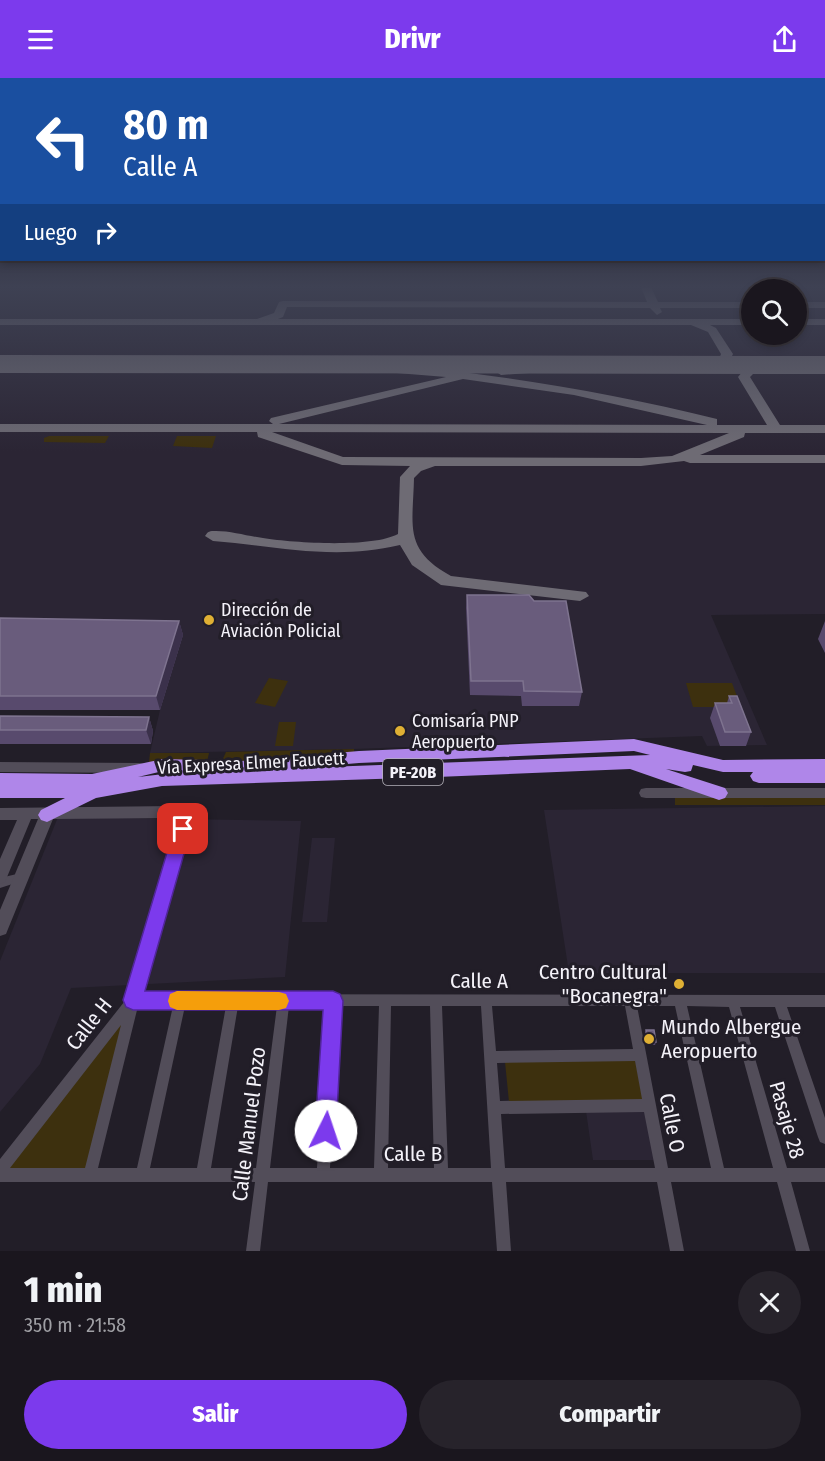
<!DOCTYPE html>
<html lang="es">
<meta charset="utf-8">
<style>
:root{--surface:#1a161e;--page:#27232b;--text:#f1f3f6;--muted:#9f9fa4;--line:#38353c;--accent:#7c3aed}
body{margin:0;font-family:"Fira Sans Condensed",sans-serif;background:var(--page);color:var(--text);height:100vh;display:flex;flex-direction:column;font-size:22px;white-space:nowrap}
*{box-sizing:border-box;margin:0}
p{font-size:20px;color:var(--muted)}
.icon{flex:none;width:33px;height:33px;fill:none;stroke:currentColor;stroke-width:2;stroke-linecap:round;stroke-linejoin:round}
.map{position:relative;height:1173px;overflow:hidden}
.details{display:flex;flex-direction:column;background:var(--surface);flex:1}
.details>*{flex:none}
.top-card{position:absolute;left:0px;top:0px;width:825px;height:183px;box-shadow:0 3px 9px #0003,0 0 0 2px var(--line);background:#1a4fa0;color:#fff;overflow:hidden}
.buttons{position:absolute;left:741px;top:201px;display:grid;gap:12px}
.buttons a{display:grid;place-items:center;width:66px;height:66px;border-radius:50%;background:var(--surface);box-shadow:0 3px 9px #0003,0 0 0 2px var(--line);font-size:30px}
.pin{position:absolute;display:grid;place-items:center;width:51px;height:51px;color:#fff;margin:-26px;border-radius:12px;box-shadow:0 3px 9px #0006}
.me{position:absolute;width:66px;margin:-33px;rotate:4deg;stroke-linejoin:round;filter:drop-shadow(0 0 4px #0008)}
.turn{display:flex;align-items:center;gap:21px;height:126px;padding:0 24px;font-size:27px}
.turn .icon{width:78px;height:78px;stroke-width:2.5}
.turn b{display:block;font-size:42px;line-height:51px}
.then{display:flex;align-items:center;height:57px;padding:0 24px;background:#0003;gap:12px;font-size:22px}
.round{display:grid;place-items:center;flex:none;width:63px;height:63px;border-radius:32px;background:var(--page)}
.summary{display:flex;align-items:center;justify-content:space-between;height:102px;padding:0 24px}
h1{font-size:36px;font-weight:800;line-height:45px}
.cta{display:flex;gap:12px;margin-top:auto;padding:12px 24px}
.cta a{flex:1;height:69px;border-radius:36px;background:var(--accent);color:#fff;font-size:24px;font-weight:800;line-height:69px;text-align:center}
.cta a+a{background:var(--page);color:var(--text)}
header{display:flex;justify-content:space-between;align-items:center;height:78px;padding:0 24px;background:var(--accent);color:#fff;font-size:27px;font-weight:800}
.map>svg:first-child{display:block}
.built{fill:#2b2534;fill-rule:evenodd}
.green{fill:#3d300e}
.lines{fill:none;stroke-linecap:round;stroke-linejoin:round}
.taxiway{fill:#6e6b74;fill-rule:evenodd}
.runway{fill:#6e6b74;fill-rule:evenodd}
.street{fill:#524d59;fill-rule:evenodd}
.secondary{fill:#524d59;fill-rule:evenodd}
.highway{fill:#af86e9;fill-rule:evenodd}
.wall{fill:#584a6d}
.shaded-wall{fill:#3b314b}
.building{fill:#695c7c;stroke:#7e738f;stroke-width:1.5}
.route{fill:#7c3aed;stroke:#51269a;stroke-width:1.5}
.slow{fill:#f59e0b}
.poi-dot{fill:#dfb034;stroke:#221e28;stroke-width:2}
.labels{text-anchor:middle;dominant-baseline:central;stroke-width:6;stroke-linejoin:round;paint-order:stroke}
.shield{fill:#221e28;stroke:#b5b2ba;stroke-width:1.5}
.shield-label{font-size:16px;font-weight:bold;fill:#f4f2f9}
.poi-label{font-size:18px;fill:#f4f2f9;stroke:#221e28;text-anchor:start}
.street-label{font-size:18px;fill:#f4f2f9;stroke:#221e28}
.near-poi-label{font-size:21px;fill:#f4f2f9;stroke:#221e28;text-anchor:end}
.near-street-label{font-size:21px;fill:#f4f2f9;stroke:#221e28}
</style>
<header><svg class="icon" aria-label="menu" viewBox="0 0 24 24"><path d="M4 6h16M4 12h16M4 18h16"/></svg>Drivr<svg class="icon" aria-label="share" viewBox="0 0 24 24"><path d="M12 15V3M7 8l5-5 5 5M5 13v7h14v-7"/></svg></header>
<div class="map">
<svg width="825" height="1173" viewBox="0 0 825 1173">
<rect width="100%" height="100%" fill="#221e28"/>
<path class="built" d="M 0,209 L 825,209 L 825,536 L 711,537 L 767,667 L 707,668 L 702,658 L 354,671 L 150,675 L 160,632 L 0,632 ZM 752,212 L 796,212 L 796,256 L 752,256 Z
M 825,728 L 825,895 L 569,895 L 544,732 Z
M 58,739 L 301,743 L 285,899 L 71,910 L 40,986 L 0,1034 L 0,883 Z
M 312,760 L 335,760 L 327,844 L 302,844 Z
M 586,1033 L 645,1033 L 654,1082 L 593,1082 Z"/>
<path class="green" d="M 49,358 L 109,358 L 105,365 L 44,364 L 44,360 Z
M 177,358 L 216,358 L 212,370 L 173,368 Z
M 269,600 L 288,603 L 275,629 L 255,625 Z
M 686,605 L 732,605 L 741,629 L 693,629 Z
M 279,644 L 296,644 L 293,668 L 275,668 Z
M 354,671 L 354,676 L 221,685 L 226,674 Z
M 150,675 L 209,675 L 207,684 L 149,684 Z
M 825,719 L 825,727 L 675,727 L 675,720 Z
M 129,932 L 89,1090 L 7,1090 Z
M 635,981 L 643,1022 L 509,1024 L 505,984 Z"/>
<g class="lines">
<path class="taxiway" d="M 641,209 L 651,209 L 658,224 L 752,224 L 752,230 L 660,230 L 662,234 L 657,237 L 650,230 L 287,229 L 283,239 L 278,241 L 752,241 L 752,247 L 710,247 L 716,250 L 733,276 L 728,286 L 703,290 L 703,284 L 719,281 L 721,276 L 708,254 L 691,247 L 0,247 L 0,241 L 257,241 L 274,235 L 279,224 L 283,223 L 647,224 Z
M 796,224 L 825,224 L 825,230 L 796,230 Z
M 796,241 L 825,241 L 825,247 L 796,247 Z
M 612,282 L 618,286 L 616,289 L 501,297 L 495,293 L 501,289 Z
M 339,283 C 467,291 592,310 717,341 L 717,347 L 767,347 L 738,299 L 747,288 L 775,283 L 779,284 L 779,290 L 755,294 L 750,299 L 780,347 L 825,347 L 825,355 L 745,355 L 744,359 L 700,377 L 825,377 L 825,385 L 690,385 L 684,383 L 641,388 L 435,388 L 421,393 L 414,400 C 413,448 403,472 451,498 L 586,514 L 589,518 L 580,523 L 441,507 L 412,487 L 400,467 C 333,483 278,468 213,463 L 205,458 C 208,454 207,454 212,453 C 229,452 247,458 263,460 C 294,465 372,470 398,456 L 400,399 L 410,388 L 342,387 L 258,359 L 257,354 L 0,354 L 0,346 L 273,346 L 269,343 L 271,340 L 446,299 L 335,290 L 333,287 ZM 463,301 L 574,317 L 707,347 L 279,346 ZM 272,354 L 729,355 L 672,378 L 641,380 L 343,379 Z"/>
<path class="runway" d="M 0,277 L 825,278 L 825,296 L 0,295 Z"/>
<path class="street" d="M 188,729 L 191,730 L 193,733 L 141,916 L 825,917 L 825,929 L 787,929 L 825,1040 L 825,1066 L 820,1064 L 818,1059 L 775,929 L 740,929 L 787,1090 L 825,1090 L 825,1104 L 791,1104 L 810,1173 L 796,1173 L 777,1104 L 671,1104 L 684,1173 L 670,1173 L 657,1104 L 506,1104 L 511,1173 L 497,1173 L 492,1104 L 268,1104 L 260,1173 L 246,1173 L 255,1104 L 0,1104 L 0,1081 L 128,919 L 183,733 L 185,730 ZM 138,928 L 173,928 L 137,1090 L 98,1090 ZM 185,928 L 226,928 L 197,1090 L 150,1090 ZM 238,928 L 277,928 L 256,1090 L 211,1090 ZM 289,928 L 327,928 L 317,1090 L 270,1090 ZM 339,928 L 379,928 L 374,1090 L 330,1090 ZM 391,928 L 430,928 L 434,1090 L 388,1090 ZM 442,928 L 481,928 L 491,1090 L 448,1090 ZM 492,928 L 625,928 L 633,971 L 496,973 ZM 637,928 L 675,928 L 711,1090 L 668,1090 ZM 687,928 L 729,929 L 773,1090 L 724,1090 ZM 121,947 L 85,1090 L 10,1090 ZM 635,983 L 642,1021 L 500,1023 L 497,985 ZM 644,1034 L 655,1090 L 505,1090 L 501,1036 Z
M 21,795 L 25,796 L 26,799 L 25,802 L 0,810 L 0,800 Z"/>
<path class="secondary" d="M 0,684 L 139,685 L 144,686 L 146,690 L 144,694 L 139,695 L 0,694 Z
M 646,710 L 825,710 L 825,720 L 646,720 L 641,719 L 639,715 L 641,711 Z
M 174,728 L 179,730 L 181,734 L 179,738 L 174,740 L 53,741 L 8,851 L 6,856 L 0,858 L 0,832 L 38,741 L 31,741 L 5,804 L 0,806 L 0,781 L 17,742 L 0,742 L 0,730 Z"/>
<path class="highway" d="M 634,661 L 723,682 L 825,681 L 825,705 L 759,705 L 753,703 L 750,698 L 753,694 L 723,694 L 693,687 L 691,693 L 685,694 L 666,691 L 725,710 L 728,715 L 725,720 L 719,722 L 630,691 L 437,699 L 162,708 L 96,720 L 47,744 L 41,742 L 38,737 L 41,732 L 65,720 L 0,720 L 0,695 L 92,696 L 163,681 L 241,683 L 359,673 ZM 634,673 L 650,677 L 299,690 L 359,685 ZM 163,693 L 181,694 L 138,699 Z"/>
</g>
<path class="wall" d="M 467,517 L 582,614 L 579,628 L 522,628 L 521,618 L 470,617 L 466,530 Z
M 0,540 L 179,543 L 183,557 L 160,632 L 0,632 Z
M 825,543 L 825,575 L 818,561 Z
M 729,618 L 751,654 L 746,668 L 720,668 L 710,640 L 715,625 L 727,625 Z
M 0,638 L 149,639 L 153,653 L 151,666 L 0,666 Z
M 646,952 L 656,964 L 655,967 L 647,967 L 645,955 Z"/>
<path class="shaded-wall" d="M 179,543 L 183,557 L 160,632 L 156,618 Z
M 149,639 L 153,653 L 151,666 L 146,652 Z"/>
<path class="building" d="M 467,517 L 529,517 L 534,523 L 566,523 L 582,614 L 524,613 L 523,603 L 471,603 Z
M 0,540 L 179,543 L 156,618 L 0,618 Z
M 729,618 L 737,618 L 751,654 L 725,654 L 715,625 L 732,625 Z
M 0,638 L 149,639 L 146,652 L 0,652 Z
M 646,952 L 654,952 L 656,964 L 648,964 Z"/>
<linearGradient id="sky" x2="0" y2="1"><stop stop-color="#131016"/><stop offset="0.56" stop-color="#3e4153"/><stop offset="1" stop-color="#3e4153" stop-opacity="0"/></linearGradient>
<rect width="825" height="373" fill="url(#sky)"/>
<path class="route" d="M 183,744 L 189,746 L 191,751 L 145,913 L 333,913 L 340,916 L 343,923 L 336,1053 L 333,1061 L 326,1064 L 318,1061 L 315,1053 L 323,932 L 133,932 L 126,929 L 123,922 L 174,751 L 177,746 Z"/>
<path class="slow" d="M 177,913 L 279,914 L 286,916 L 289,923 L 286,930 L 279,932 L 177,932 L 170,929 L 168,923 L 170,916 Z"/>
<g class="poi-dot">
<circle cx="209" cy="542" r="6"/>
<circle cx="400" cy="653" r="6"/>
<circle cx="679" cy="906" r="6"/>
<circle cx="649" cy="961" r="6"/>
</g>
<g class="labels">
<rect class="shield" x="383" y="681" width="60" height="26" rx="4.5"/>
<g class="shield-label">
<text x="413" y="694">PE-20B</text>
</g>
<g class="poi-label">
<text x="221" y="532">Dirección de<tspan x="221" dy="21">Aviación Policial</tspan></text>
<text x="412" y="643">Comisaría PNP<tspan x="412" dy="21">Aeropuerto</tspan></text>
</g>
<g class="street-label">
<text transform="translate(251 685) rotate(-3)">Vía Expresa Elmer Faucett</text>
</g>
<g class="near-poi-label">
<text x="667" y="894">Centro Cultural<tspan x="667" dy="24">"Bocanegra"</tspan></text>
<text x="661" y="949" text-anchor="start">Mundo Albergue<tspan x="661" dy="24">Aeropuerto</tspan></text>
</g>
<g class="near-street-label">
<text x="479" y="903">Calle A</text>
<text transform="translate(89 946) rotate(-52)">Calle H</text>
<text transform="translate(787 1042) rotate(74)">Pasaje 28</text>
<text transform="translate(672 1045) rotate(79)">Calle O</text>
<text transform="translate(249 1046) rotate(-83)">Calle Manuel Pozo</text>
<text x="413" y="1076">Calle B</text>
</g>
</g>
</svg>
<div class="buttons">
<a><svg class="icon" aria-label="search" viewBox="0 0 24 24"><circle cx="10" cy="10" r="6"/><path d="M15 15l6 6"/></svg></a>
</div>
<div class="pin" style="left:183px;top:751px;background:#d93025"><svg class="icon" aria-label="arrive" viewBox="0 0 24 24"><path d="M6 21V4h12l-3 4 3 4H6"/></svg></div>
<svg class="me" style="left:326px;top:1053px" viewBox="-20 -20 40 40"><circle r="19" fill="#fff"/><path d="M0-13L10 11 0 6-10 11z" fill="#7c3aed"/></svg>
<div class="top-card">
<div class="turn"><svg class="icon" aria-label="left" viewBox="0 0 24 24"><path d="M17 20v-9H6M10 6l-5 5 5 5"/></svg><div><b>80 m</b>Calle A</div></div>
<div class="then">Luego<svg class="icon" aria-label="right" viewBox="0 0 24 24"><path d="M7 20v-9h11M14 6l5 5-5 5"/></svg></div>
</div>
</div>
<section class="details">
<div class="summary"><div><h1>1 min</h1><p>350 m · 21:58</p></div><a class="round"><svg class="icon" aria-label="close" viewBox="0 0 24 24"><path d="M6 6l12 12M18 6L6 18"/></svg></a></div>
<div class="cta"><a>Salir</a><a>Compartir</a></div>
</section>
